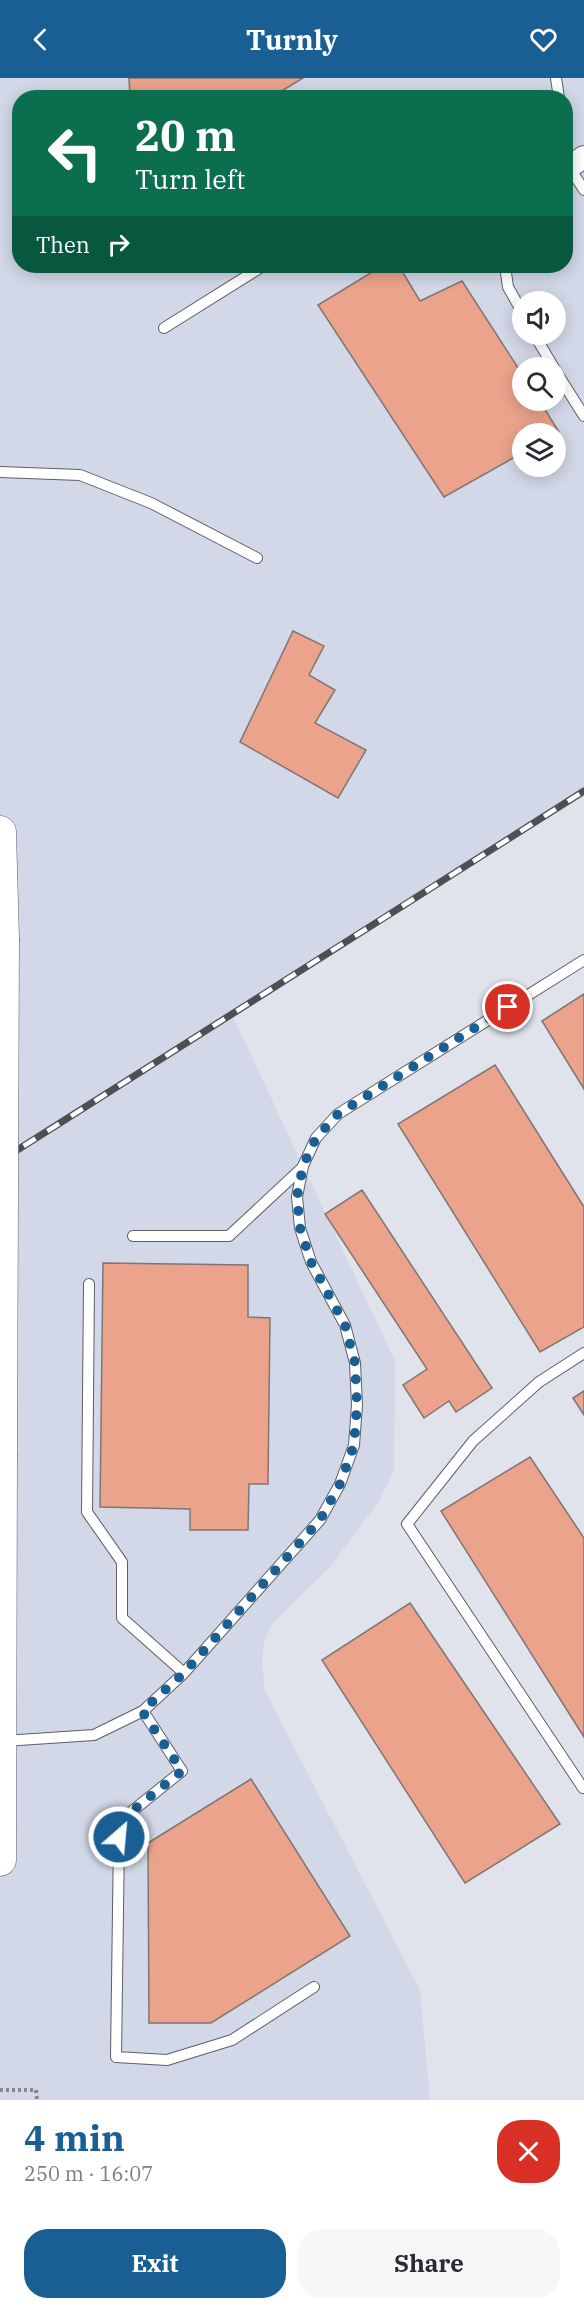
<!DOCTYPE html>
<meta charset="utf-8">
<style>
:root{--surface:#fff;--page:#f7f7f7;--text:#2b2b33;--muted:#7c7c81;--accent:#1a5f94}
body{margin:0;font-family:"IBM Plex Serif",serif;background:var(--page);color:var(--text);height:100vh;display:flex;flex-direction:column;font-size:22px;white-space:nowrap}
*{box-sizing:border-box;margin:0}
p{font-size:20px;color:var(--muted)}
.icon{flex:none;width:33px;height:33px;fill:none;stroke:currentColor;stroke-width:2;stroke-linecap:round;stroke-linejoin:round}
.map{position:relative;height:2022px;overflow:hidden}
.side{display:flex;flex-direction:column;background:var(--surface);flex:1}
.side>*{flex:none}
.guide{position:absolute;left:12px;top:12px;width:561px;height:183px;border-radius:24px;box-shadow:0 3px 15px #0003;background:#0b6e4f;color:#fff;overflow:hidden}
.controls{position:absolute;left:512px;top:213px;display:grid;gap:12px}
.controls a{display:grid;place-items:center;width:54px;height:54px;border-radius:50%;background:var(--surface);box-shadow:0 3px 15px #0003;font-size:30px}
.pin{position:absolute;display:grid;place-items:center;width:51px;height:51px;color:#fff;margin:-26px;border:3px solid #fff;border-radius:50%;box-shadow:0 2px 6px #0007}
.me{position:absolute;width:66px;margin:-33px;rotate:27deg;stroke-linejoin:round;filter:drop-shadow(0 0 4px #0008)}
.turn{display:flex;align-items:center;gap:21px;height:126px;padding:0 24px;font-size:27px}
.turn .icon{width:78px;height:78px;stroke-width:2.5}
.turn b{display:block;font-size:42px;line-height:51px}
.then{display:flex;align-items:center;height:57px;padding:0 24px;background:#0003;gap:12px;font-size:22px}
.round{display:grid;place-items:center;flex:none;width:63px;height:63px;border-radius:24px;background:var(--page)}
.head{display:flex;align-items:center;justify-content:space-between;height:102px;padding:0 24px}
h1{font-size:36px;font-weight:800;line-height:45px;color:var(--accent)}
.cta{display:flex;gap:12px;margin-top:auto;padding:12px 24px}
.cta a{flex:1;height:69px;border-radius:24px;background:var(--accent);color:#fff;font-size:24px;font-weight:800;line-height:69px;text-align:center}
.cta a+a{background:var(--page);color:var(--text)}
header{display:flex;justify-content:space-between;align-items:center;height:78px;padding:0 24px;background:var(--accent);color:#fff;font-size:27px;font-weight:800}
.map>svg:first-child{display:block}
.built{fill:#d2d8e7;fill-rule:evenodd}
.building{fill:#eba38b;stroke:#7f7673;stroke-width:1.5}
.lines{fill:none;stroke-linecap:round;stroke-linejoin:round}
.lane-casing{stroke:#5c5f66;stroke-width:12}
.street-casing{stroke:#5c5f66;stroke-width:24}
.secondary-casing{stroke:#5c5f66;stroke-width:33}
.path{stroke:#85878c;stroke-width:4;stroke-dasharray:3 3;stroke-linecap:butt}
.lane{stroke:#fff;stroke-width:10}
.street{stroke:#fff;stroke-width:22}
.secondary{stroke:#fff;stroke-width:32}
.rail-casing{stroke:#4d4f53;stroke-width:7}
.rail{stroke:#fff;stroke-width:4.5;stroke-dasharray:14;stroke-linecap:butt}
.secondary-bridge-casing{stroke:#5c5f66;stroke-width:33;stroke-linecap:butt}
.secondary-bridge{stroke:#fff;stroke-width:32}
.route{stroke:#1a5f94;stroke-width:10;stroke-dasharray:0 18}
</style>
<header><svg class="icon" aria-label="back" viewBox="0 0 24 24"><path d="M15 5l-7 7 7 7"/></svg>Turnly<svg class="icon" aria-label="heart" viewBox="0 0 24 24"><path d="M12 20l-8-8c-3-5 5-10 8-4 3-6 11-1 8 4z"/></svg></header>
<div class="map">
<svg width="584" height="2022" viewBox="0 0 584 2022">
<rect width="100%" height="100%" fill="#e0e3eb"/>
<path class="built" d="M 0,0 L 584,0 L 584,713 L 232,937 L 395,1283 L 394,1393 L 379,1423 L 331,1488 L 273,1545 L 264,1564 L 262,1582 L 265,1613 L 420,1912 L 430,2022 L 0,2022 ZM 20,20 L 566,20 L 566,188 L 20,188 ZM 522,224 L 555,224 L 555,256 L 522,256 ZM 522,290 L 555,290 L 555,322 L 522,322 ZM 522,356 L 555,356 L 555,388 L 522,388 Z"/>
<path class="building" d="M 129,0 L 303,0 L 280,14 L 280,20 L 130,20 Z
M 382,188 L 399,188 L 420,223 L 462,203 L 522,296 L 522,322 L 539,322 L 559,354 L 555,356 L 522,356 L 522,375 L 444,419 L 318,227 Z
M 293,553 L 324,568 L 309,597 L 335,612 L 315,645 L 366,672 L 338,720 L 240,664 Z
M 584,916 L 584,1011 L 542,943 Z
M 495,987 L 584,1129 L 584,1249 L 540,1274 L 398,1046 Z
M 362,1112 L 492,1310 L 456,1334 L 449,1323 L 424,1340 L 403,1307 L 427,1291 L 325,1136 Z
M 103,1185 L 248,1187 L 248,1239 L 270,1240 L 268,1406 L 249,1406 L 248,1452 L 190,1452 L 190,1431 L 100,1429 Z
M 584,1313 L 584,1337 L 573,1320 Z
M 530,1379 L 584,1460 L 584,1659 L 441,1433 Z
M 410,1525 L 560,1746 L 465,1805 L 322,1582 Z
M 251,1701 L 350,1858 L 211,1945 L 149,1945 L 148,1765 Z"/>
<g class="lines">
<g class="lane-casing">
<path id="lane" d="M 556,0 L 559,20
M 566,67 L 569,89 L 584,112
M 505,188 L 508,209 L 522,234
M 164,250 L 263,188
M 534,256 L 554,290
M 555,292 L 584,338
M 0,394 L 80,397 L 151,425 L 257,480
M 133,1158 L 229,1158 L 303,1089
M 89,1206 L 87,1434 L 122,1484 L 122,1540 L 184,1595
M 143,1633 L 182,1693 L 126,1738 L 119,1759 L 116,1979 L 167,1982 L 232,1962 L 314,1909
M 4,1663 L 94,1657 L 143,1633 L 184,1595 L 320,1442 L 340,1406 L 354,1367 L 357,1327 L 355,1285 L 345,1247 L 311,1184 L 300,1150 L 297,1119 L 303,1088 L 316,1060 L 338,1036 L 584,882
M 583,1710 L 407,1446 L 473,1363 L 539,1304 L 584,1275"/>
</g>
<g class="street-casing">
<path id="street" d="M 569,89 L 584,79"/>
</g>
<g class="secondary-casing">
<path id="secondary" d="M 0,754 L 3,861
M 0,1782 L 1,1379"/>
</g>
<path class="path" d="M 0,2012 L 36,2012 L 37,2022"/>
<use href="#lane" class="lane"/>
<use href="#street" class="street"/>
<use href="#secondary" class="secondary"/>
<g class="rail-casing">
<path id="rail" d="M 0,1083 L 584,713"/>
</g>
<use href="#rail" class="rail"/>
<g class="secondary-bridge-casing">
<path id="secondary-bridge" d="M 1,1379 L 3,861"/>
</g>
<use href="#secondary-bridge" class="secondary-bridge"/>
</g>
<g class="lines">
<path class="route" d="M 119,1759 L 126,1738 L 182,1693 L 142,1633 L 184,1595 L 320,1442 L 340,1406 L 354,1367 L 357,1327 L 355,1285 L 345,1247 L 311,1184 L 300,1150 L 297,1119 L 303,1088 L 316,1060 L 338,1036 L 508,929"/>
</g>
</svg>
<div class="controls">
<a><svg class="icon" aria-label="sound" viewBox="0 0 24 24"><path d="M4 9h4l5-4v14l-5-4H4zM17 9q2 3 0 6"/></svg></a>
<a><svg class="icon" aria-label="search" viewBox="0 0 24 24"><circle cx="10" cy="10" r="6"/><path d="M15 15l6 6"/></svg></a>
<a><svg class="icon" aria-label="layers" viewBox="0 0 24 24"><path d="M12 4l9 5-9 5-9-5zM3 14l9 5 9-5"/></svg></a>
</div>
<div class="pin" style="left:508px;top:929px;background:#d93025"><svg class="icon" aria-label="arrive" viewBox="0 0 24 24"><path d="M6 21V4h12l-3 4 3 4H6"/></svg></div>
<svg class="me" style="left:119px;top:1759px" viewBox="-20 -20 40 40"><circle r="17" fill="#1a5f94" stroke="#fff" stroke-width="3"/><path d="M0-11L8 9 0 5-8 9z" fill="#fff"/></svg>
<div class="guide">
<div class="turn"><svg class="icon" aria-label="left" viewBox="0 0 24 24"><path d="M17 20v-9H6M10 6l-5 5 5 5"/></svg><div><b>20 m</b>Turn left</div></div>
<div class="then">Then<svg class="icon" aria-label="right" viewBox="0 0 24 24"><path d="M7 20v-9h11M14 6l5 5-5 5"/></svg></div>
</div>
</div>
<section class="side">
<div class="head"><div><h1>4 min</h1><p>250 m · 16:07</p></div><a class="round" style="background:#d93025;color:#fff"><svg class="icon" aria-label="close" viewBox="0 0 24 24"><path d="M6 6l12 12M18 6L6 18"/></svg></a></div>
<div class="cta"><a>Exit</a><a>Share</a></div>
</section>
